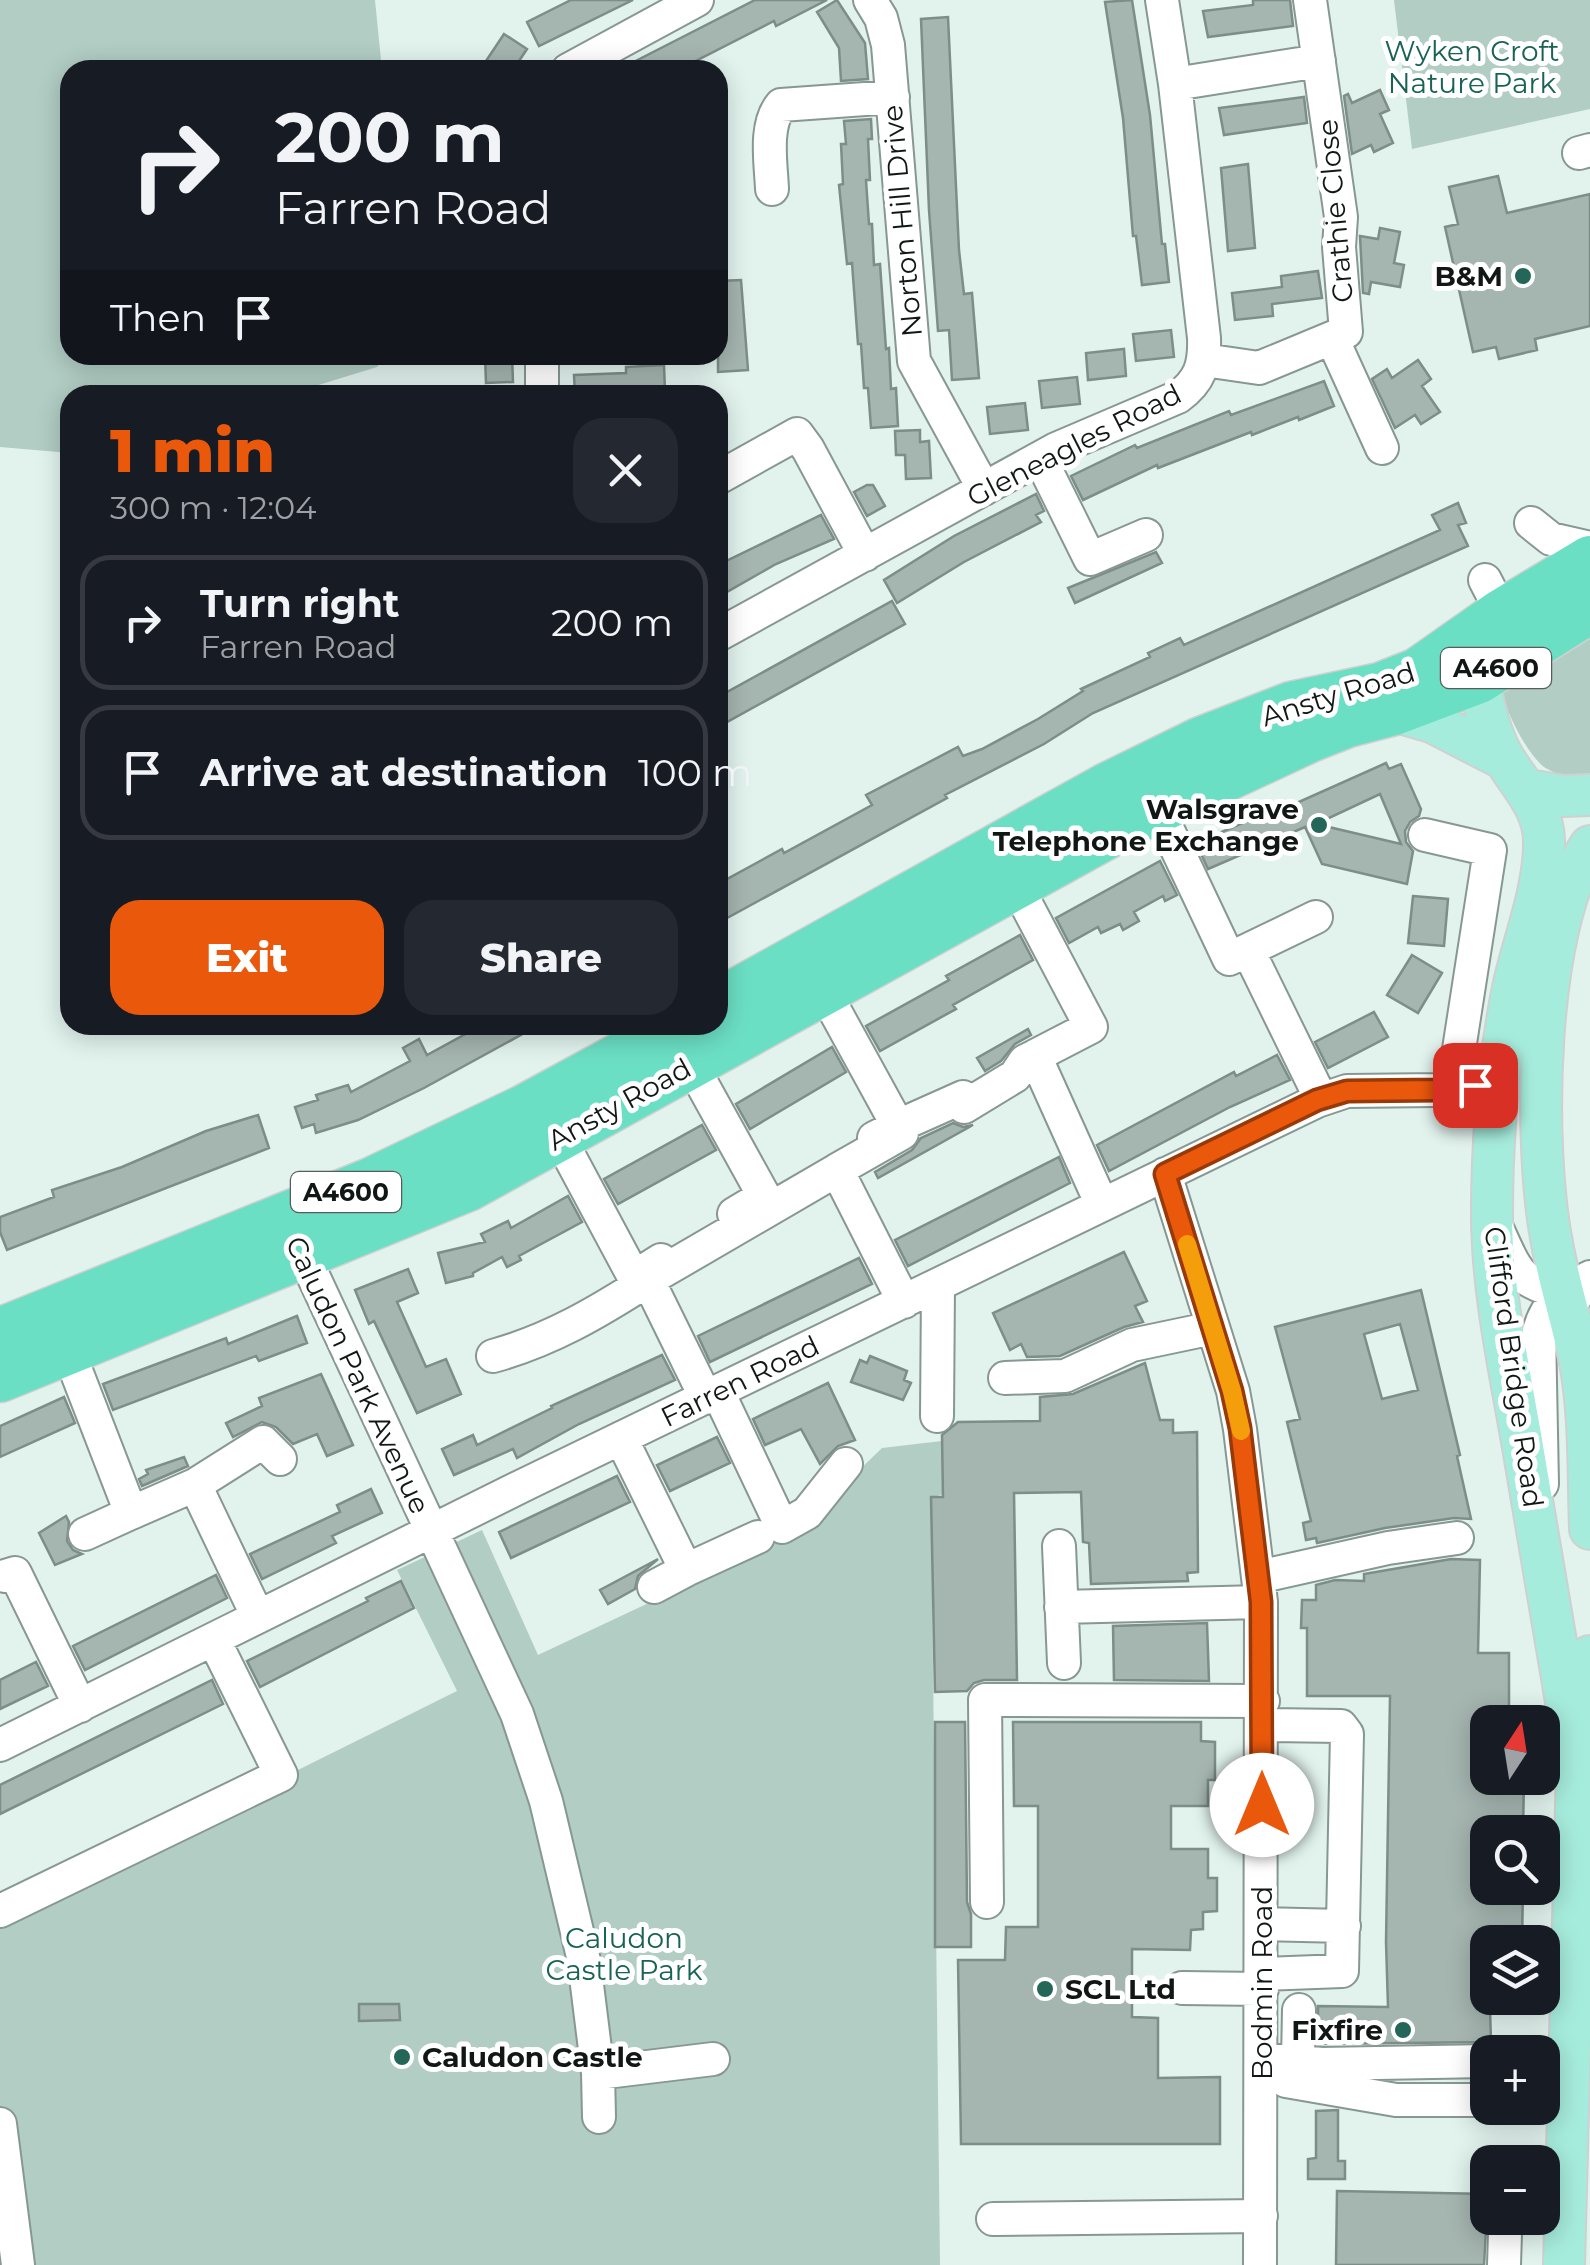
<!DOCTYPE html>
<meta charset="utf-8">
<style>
:root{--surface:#171b24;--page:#242831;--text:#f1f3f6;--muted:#9ea1a6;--line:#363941;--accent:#ea580c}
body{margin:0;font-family:Montserrat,sans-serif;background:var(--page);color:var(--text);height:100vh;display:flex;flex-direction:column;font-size:38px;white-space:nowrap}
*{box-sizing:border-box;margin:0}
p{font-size:32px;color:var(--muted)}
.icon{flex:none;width:55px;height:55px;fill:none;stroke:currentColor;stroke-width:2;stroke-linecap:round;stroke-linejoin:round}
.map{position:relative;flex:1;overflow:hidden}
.panel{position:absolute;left:60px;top:385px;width:668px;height:650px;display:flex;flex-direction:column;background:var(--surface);border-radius:30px;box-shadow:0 5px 25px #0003}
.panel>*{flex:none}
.banner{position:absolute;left:60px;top:60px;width:668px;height:305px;border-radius:30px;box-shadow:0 5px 25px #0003;background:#171b24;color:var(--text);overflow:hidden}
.needle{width:65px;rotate:12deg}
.buttons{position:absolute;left:1470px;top:1705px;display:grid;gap:20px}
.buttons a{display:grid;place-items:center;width:90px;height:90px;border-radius:20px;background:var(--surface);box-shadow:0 5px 25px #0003;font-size:50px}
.pin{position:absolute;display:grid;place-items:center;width:85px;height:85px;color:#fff;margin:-42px;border-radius:20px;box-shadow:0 5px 15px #0006}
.me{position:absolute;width:110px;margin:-55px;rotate:0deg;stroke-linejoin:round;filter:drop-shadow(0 0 8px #0008)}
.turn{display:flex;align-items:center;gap:35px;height:210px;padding:0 50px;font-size:45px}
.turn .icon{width:130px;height:130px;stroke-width:2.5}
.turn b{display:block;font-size:70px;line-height:85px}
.then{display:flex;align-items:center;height:95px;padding:0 50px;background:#0003;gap:20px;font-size:38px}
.round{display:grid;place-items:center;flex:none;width:105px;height:105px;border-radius:30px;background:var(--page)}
.summary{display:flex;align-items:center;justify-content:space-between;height:170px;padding:0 50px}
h1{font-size:60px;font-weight:800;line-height:75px;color:var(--accent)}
.button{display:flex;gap:20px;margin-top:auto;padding:20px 50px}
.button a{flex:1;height:115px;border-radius:30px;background:var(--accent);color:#fff;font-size:40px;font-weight:800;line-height:115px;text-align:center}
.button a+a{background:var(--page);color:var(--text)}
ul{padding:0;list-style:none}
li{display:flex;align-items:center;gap:30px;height:135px;margin:0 20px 15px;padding:0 30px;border:5px solid var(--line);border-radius:30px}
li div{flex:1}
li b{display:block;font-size:38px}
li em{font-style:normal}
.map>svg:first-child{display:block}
.green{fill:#b1cdc4}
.building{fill:#a5b5b0;stroke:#7d8d88;stroke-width:2.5;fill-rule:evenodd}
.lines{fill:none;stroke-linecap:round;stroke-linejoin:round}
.minor-casing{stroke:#879792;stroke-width:36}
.major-casing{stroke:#cfd1d0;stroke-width:44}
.highway-casing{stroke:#cfd1d0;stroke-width:51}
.minor{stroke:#fff;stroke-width:32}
.major{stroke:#a6ecdc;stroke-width:40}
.highway{stroke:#6bdfc4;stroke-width:48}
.route-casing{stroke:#983908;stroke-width:25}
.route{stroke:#ea580c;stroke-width:18}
.slow{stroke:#f59e0b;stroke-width:18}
.poi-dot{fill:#246758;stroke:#fff;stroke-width:4}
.labels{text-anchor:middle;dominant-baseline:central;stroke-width:10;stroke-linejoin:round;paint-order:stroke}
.shield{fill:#fff;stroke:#585d5b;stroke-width:2.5}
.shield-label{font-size:25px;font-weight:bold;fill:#111715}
.park-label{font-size:28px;fill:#186354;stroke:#fff}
.street-label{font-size:28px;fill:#111715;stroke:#fff}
.poi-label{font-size:28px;font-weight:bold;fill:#111715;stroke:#fff;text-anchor:end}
</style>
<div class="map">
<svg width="1590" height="2265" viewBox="0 0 1590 2265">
<rect width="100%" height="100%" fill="#e2f3ee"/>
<path class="green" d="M 0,0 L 375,0 L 382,70 L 70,70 L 70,355 L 387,355 L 377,367 L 286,395 L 70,395 L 70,453 L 0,447 Z
M 1394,0 L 1590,0 L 1590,109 L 1412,149 Z
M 1590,626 L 1590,780 C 1575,778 1557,776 1544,767 C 1524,751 1504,706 1498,682 Z
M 942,1441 L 943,1494 L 931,1498 L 940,2265 L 11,2265 L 0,2189 L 0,1918 L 457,1691 L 397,1570 L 482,1530 L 538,1655 L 791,1536 L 882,1448 Z"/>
<path class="building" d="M 571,0 L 633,0 L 539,46 L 527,22 Z
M 755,0 L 827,0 L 776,26 L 774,21 L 678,70 L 618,70 Z
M 837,0 L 865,43 L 868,79 L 841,81 L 839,48 L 817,12 Z
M 1132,0 L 1150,115 L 1162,244 L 1165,244 L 1169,282 L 1142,285 L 1136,236 L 1133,236 L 1123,118 L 1105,2 Z
M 1253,0 L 1290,0 L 1293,26 L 1208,37 L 1203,11 L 1253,5 Z
M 948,17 L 959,250 L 964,294 L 972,293 L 979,378 L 952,380 L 949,330 L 938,331 L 929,210 L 921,19 Z
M 504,34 L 527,49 L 513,70 L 480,70 Z
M 1380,90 L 1389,110 L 1380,114 L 1393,143 L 1374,152 L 1371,145 L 1352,154 L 1344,96 L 1348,94 L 1352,103 Z
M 1304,97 L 1307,123 L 1224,135 L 1219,108 Z
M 871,119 L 872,139 L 868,139 L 870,180 L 866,180 L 869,224 L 872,224 L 874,265 L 880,264 L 886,349 L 889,348 L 891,389 L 896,388 L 898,426 L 871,428 L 868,388 L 864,388 L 861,344 L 858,344 L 852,263 L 847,264 L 839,185 L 843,184 L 841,144 L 846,144 L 844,121 Z
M 1248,164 L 1255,248 L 1228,251 L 1221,168 Z
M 1498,176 L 1507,213 L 1590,194 L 1590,326 L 1535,339 L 1537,350 L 1499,359 L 1496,347 L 1473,352 L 1445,227 L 1458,224 L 1449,187 Z
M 1380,228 L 1400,232 L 1394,263 L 1404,265 L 1400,287 L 1371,282 L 1369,294 L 1363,293 L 1360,236 L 1378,239 Z
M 1318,271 L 1322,298 L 1272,304 L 1273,316 L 1235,320 L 1232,293 L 1282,287 L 1281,276 Z
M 741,280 L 748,370 L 718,372 L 718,281 Z
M 1171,330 L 1174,357 L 1136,361 L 1133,334 Z
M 1124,349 L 1126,376 L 1088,380 L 1086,353 Z
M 485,355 L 512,355 L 513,382 L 486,383 Z
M 1418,360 L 1431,379 L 1422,386 L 1440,412 L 1421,424 L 1415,415 L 1395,428 L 1372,379 L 1387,369 L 1392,378 Z
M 664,365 L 665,392 L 575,395 L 574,375 L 626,373 L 626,367 Z
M 1077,377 L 1080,404 L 1042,408 L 1039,381 Z
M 1324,381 L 1334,406 L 1299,420 L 1298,417 L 1252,435 L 1251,432 L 1158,468 L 1157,465 L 1083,500 L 1071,476 L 1135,445 L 1137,448 L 1229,411 L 1231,415 Z
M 1025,403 L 1028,430 L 990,434 L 987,407 Z
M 920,430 L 920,442 L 929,441 L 931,478 L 906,479 L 905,455 L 896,455 L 895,431 Z
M 867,485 L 873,485 L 885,506 L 867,516 L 854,492 Z
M 1036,494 L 1044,511 L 1036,515 L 1041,522 L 964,562 L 897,603 L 884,580 L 954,536 Z
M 1458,503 L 1466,523 L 1458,525 L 1468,546 L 1093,713 L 1044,744 L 945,795 L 947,798 L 718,923 L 718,884 L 782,849 L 784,853 L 872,805 L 866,795 L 958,747 L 963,756 L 982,749 L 1038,719 L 1083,691 L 1081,689 L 1150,657 L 1148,653 L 1180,638 L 1184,645 L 1440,530 L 1432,515 Z
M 821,515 L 834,539 L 776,564 L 718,597 L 718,565 Z
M 1156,552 L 1162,563 L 1075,603 L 1068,588 Z
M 892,601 L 905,624 L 727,722 L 718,705 L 718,697 Z
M 1386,763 L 1389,769 L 1401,764 L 1421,809 L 1419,816 L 1410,822 L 1405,831 L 1406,842 L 1413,851 L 1407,884 L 1322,864 L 1305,827 L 1208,869 L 1196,843 L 1280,807 L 1281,810 ZM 1380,794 L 1401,844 L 1316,824 Z
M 1160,861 L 1177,895 L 1165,901 L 1163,896 L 1134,912 L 1139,921 L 1123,930 L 1120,924 L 1101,933 L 1098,927 L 1069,943 L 1056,918 Z
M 1413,896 L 1448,899 L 1444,946 L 1408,943 Z
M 1020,935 L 1033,960 L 953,1005 L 956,1009 L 880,1051 L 866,1026 L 949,980 L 946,976 Z
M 1412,955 L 1442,973 L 1418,1013 L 1387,995 Z
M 1374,1012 L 1388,1037 L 1328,1068 L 1315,1042 Z
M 482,1025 L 539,1025 L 424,1088 L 358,1120 L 316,1133 L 314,1124 L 302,1128 L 295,1107 L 318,1100 L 316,1095 L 348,1085 L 351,1092 L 410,1061 L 403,1048 L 419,1039 L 427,1055 Z
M 1028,1029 L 1031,1035 L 1015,1044 L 1001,1061 L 985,1071 L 977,1058 Z
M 832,1047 L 846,1072 L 750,1129 L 736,1104 Z
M 1277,1055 L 1290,1080 L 1230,1107 L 1109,1171 L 1097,1145 L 1234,1072 L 1236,1076 Z
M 258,1115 L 269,1148 L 7,1250 L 0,1232 L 0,1217 L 54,1197 L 52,1190 L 122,1167 L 206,1131 Z
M 953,1123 L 963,1127 L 973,1125 L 878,1178 L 875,1172 L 912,1150 L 921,1138 Z
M 702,1125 L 716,1150 L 618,1204 L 604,1179 Z
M 1059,1157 L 1070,1183 L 908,1266 L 895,1240 Z
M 568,1196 L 582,1222 L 519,1256 L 521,1260 L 507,1267 L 502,1257 L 473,1273 L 473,1276 L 446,1283 L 438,1253 L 485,1242 L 481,1234 L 508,1221 L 511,1228 Z
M 1124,1252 L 1147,1301 L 1135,1306 L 1143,1322 L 1124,1327 L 1060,1356 L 1027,1357 L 1021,1344 L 1010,1350 L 993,1313 Z
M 859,1258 L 872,1284 L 710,1362 L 698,1336 Z
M 408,1269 L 418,1293 L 397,1302 L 426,1367 L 446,1359 L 461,1394 L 417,1413 L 374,1321 L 369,1324 L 355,1290 Z
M 1421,1290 L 1460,1455 L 1457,1456 L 1471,1519 L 1454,1518 L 1385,1528 L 1317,1543 L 1316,1538 L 1306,1540 L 1303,1523 L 1311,1521 L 1287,1422 L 1300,1419 L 1275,1327 ZM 1400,1324 L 1418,1390 L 1382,1399 L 1364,1334 Z
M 297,1316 L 307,1343 L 259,1361 L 256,1356 L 113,1410 L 103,1384 L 226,1338 L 228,1344 Z
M 662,1355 L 675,1380 L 579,1424 L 517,1458 L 513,1449 L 454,1475 L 442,1449 L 473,1435 L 477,1445 L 552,1408 L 551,1406 Z
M 870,1356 L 907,1371 L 904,1380 L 911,1383 L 903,1400 L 851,1382 L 860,1360 L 867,1363 Z
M 1145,1363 L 1160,1420 L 1173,1420 L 1173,1433 L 1197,1432 L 1198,1572 L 1187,1573 L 1188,1581 L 1091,1584 L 1089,1543 L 1083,1542 L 1081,1492 L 1014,1493 L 1017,1680 L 984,1680 L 974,1683 L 967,1691 L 935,1692 L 931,1497 L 943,1497 L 942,1435 L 958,1422 L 1040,1421 L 1040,1397 L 1073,1394 Z
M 321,1374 L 353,1445 L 327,1456 L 317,1434 L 293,1444 L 276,1427 L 262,1422 L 233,1437 L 226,1423 L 262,1406 L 259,1398 Z
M 828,1383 L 855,1440 L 838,1446 L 820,1464 L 801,1429 L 765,1445 L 753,1419 Z
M 64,1397 L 75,1423 L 0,1457 L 0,1426 Z
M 717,1437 L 730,1463 L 670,1491 L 657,1465 Z
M 184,1457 L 188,1466 L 142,1486 L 139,1479 L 148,1474 L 146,1470 Z
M 617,1476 L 630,1502 L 511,1558 L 499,1532 Z
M 371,1489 L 382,1513 L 332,1536 L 336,1543 L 262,1579 L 250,1554 L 340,1512 L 337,1505 Z
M 66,1516 L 69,1522 L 67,1541 L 73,1550 L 82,1554 L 55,1565 L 39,1533 Z
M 658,1559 L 638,1576 L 635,1589 L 608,1604 L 600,1590 Z
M 1451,1559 L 1480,1560 L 1478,1653 L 1509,1653 L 1509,1722 L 1488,1722 L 1488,1778 L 1524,1778 L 1523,1832 L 1488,1832 L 1488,1888 L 1523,1888 L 1522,1942 L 1488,1942 L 1491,2042 L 1318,2044 L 1318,2006 L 1388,2007 L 1386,1942 L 1390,1696 L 1307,1696 L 1307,1628 L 1301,1628 L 1302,1600 L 1316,1600 L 1316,1585 L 1335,1580 L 1364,1581 L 1364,1574 Z
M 216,1575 L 227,1598 L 85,1670 L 73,1646 Z
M 401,1581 L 414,1608 L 260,1687 L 247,1661 L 368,1601 L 366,1598 Z
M 1207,1623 L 1209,1681 L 1114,1680 L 1113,1626 Z
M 36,1662 L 48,1686 L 0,1709 L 0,1680 Z
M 212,1680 L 223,1704 L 0,1814 L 0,1785 Z
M 935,1722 L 965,1722 L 967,1902 L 971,1914 L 971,1947 L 935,1947 Z
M 1013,1722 L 1201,1722 L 1201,1741 L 1215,1742 L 1215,1780 L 1208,1780 L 1208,1806 L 1171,1806 L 1171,1849 L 1208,1849 L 1208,1878 L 1217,1878 L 1217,1911 L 1203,1912 L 1203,1929 L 1191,1930 L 1190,1950 L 1132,1949 L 1132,2017 L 1158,2018 L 1158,2078 L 1220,2077 L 1220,2144 L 961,2144 L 958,1960 L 1005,1960 L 1006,1927 L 1038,1927 L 1038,1806 L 1014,1806 Z
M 359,2004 L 399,2004 L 400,2020 L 359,2021 Z
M 1338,2110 L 1338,2161 L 1345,2161 L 1345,2179 L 1308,2179 L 1308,2159 L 1316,2158 L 1316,2111 Z
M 1337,2191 L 1488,2194 L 1484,2265 L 1336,2265 Z"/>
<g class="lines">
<g class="minor-casing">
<path id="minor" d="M 870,0 L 881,18 L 888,45 L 914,361 L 984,489
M 568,70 L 697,0
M 1175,84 L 1319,61
M 1579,153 L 1590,150
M 772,189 C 771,163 764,126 781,105 L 893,97
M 1332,338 L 1382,448
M 542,355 L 542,395
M 1204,360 L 1259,368 L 1346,332 L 1339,247 L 1341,217 L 1310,0
M 1040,458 L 1090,559 L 1146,535
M 718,478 L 797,434 L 808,449 L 865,555
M 1531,523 L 1551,539 L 1590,548
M 1485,580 L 1502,613
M 718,635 L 1056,449 L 1178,397 C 1200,381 1205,365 1204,338 L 1175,84 L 1162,0
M 1158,809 L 1229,959 L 1316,917
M 1425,835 L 1490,850 L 1453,1088
M 1016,885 L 1091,1027 L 1035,1056
M 1248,950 L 1321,1099
M 824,991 L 898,1126 L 874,1138
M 691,1064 L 764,1196 L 734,1214
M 964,1107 L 1015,1076 L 1025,1061 L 1035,1056 L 1102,1205
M 898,1126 L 963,1097
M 902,1133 L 837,1170 L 904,1302
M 559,1137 L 634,1277 L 661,1260
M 1165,1174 L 1233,1391 L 1240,1429 L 1261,1602 L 1260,2265
M 1496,1226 C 1520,1279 1519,1284 1577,1295
M 296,1239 L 517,1714 L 546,1801 L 584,1961 L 598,2073 L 713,2059
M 68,1350 L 131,1513 L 195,1485
M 493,1356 C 551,1340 598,1312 648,1280
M 1005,1378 L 1065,1376 L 1132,1345 L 1213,1328
M 718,1392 L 782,1527 L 807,1513 L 846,1464
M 706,1398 L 648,1280 L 837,1170
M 937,1416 L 938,1286
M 621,1438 L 686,1570 L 758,1537
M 1542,1484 L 1539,1331 C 1547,1301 1564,1292 1590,1277
M 85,1534 L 131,1513
M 1059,1546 L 1064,1663
M 5,1576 L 15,1573 L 80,1706
M 1258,1577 L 1388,1548 L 1457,1538
M 654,1587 L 686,1570
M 1061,1607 L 1261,1602
M 258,1617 L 195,1485 L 263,1442 L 280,1459
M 0,1745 L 526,1484 L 1317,1101 L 1347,1091 L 1437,1090 L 1497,1082
M 987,1902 L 985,1700 L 1263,1701
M 0,1911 L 281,1775 L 214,1640
M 1262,1924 L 1344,1926
M 1262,1974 L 1342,1971 L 1347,1734 L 1341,1726 L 1263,1725
M 1182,1988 L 1262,1989
M 1262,2059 L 1322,2064 L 1488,2061
M 1298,2060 L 1299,2010
M 598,2073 L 599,2117
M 1286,2081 L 1396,2100 L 1480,2100
M 0,2124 L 18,2265
M 993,2219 L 1261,2216
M 1504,2265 L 1505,2233"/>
</g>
<g class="major-casing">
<path id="major" d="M 1477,651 C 1476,681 1489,735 1505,760 C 1521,786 1543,807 1544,840 C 1545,889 1523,941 1513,988 C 1498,1063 1492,1138 1492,1214 C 1492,1292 1510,1371 1523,1447 C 1542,1554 1559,1661 1577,1768
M 1394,711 L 1432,722 L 1504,759
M 1528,790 L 1563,796 L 1590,795
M 1590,846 C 1535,929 1533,1146 1552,1243 C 1559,1283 1572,1322 1580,1362 C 1590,1416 1588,1474 1590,1529
M 1564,2265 L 1577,1768 L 1590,1656"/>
</g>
<g class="highway-casing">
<path id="highway" d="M 718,1003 L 1107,787 L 1201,741 L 1291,706 L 1380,687 L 1418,672 L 1502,613 L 1590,560
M 0,1332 L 371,1182 L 524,1109 L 679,1025
M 0,1378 L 468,1187 L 1130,822 L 1310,738 L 1348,723 L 1394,711 L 1479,679 L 1590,609"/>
</g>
<use href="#minor" class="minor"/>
<use href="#major" class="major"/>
<use href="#highway" class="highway"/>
</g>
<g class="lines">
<g class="route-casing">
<path id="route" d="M 1262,1805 L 1261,1602 L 1240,1428 L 1232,1391 L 1165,1174 L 1317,1100 L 1347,1091 L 1437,1090 L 1475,1085"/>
</g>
<use href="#route" class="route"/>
<path class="slow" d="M 1187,1244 L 1232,1391 L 1241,1431"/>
</g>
<g class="poi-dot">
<circle cx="1523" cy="276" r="10"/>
<circle cx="1319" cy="825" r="10"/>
<circle cx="1045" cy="1989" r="10"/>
<circle cx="1403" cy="2030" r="10"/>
<circle cx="402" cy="2057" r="10"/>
</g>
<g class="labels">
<g class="shield">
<rect x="1441" y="648" width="110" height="40" rx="8"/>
<rect x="291" y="1172" width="110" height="40" rx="8"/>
</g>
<g class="shield-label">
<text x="1496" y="668">A4600</text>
<text x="346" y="1192">A4600</text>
</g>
<g class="park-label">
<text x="1472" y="51">Wyken Croft<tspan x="1472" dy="32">Nature Park</tspan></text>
<text x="624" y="1938">Caludon<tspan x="624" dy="32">Castle Park</tspan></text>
</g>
<g class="street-label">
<text transform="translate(1335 211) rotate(-95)">Crathie Close</text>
<text transform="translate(902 221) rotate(-95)">Norton Hill Drive</text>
<text transform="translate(1074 445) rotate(-27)">Gleneagles Road</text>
<text transform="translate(1338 694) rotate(-17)">Ansty Road</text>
<text transform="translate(619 1104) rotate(-29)">Ansty Road</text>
<text transform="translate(1514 1367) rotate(82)">Clifford Bridge Road</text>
<text transform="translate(358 1375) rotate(65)">Caludon Park Avenue</text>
<text transform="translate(740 1381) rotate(-26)">Farren Road</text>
<text transform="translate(1262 1983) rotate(-90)">Bodmin Road</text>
</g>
<g class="poi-label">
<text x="1503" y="276">B&amp;M</text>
<text x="1299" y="809">Walsgrave<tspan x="1299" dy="32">Telephone Exchange</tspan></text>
<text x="1065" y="1989" text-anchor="start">SCL Ltd</text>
<text x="1383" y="2030">Fixfire</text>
<text x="422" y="2057" text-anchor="start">Caludon Castle</text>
</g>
</g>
</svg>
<div class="buttons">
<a><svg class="needle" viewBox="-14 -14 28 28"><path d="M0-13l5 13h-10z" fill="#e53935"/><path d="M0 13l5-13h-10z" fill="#9ea1a6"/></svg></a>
<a><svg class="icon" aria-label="search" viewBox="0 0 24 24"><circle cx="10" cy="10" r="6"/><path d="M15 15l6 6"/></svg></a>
<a><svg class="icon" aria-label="layers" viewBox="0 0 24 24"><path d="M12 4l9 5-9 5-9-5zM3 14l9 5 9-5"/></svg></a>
<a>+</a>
<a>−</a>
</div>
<div class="pin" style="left:1475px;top:1085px;background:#d93025"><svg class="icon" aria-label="arrive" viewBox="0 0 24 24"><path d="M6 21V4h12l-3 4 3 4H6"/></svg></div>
<svg class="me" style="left:1262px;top:1805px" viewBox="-20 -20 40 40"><circle r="19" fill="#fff"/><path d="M0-13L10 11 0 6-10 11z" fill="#ea580c"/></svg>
<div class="banner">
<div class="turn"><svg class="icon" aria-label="right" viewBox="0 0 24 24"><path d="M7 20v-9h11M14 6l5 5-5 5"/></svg><div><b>200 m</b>Farren Road</div></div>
<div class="then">Then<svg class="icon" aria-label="arrive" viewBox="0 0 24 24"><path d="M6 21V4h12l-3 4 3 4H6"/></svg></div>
</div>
<section class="panel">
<div class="summary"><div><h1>1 min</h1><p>300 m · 12:04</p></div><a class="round"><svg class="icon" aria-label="close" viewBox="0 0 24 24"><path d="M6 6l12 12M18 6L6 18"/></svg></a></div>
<ul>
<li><svg class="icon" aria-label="right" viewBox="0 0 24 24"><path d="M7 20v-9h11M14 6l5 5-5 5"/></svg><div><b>Turn right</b><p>Farren Road</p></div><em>200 m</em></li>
<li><svg class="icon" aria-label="arrive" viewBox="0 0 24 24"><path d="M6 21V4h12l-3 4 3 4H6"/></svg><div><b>Arrive at destination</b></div><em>100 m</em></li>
</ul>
<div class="button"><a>Exit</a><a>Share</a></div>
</section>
</div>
